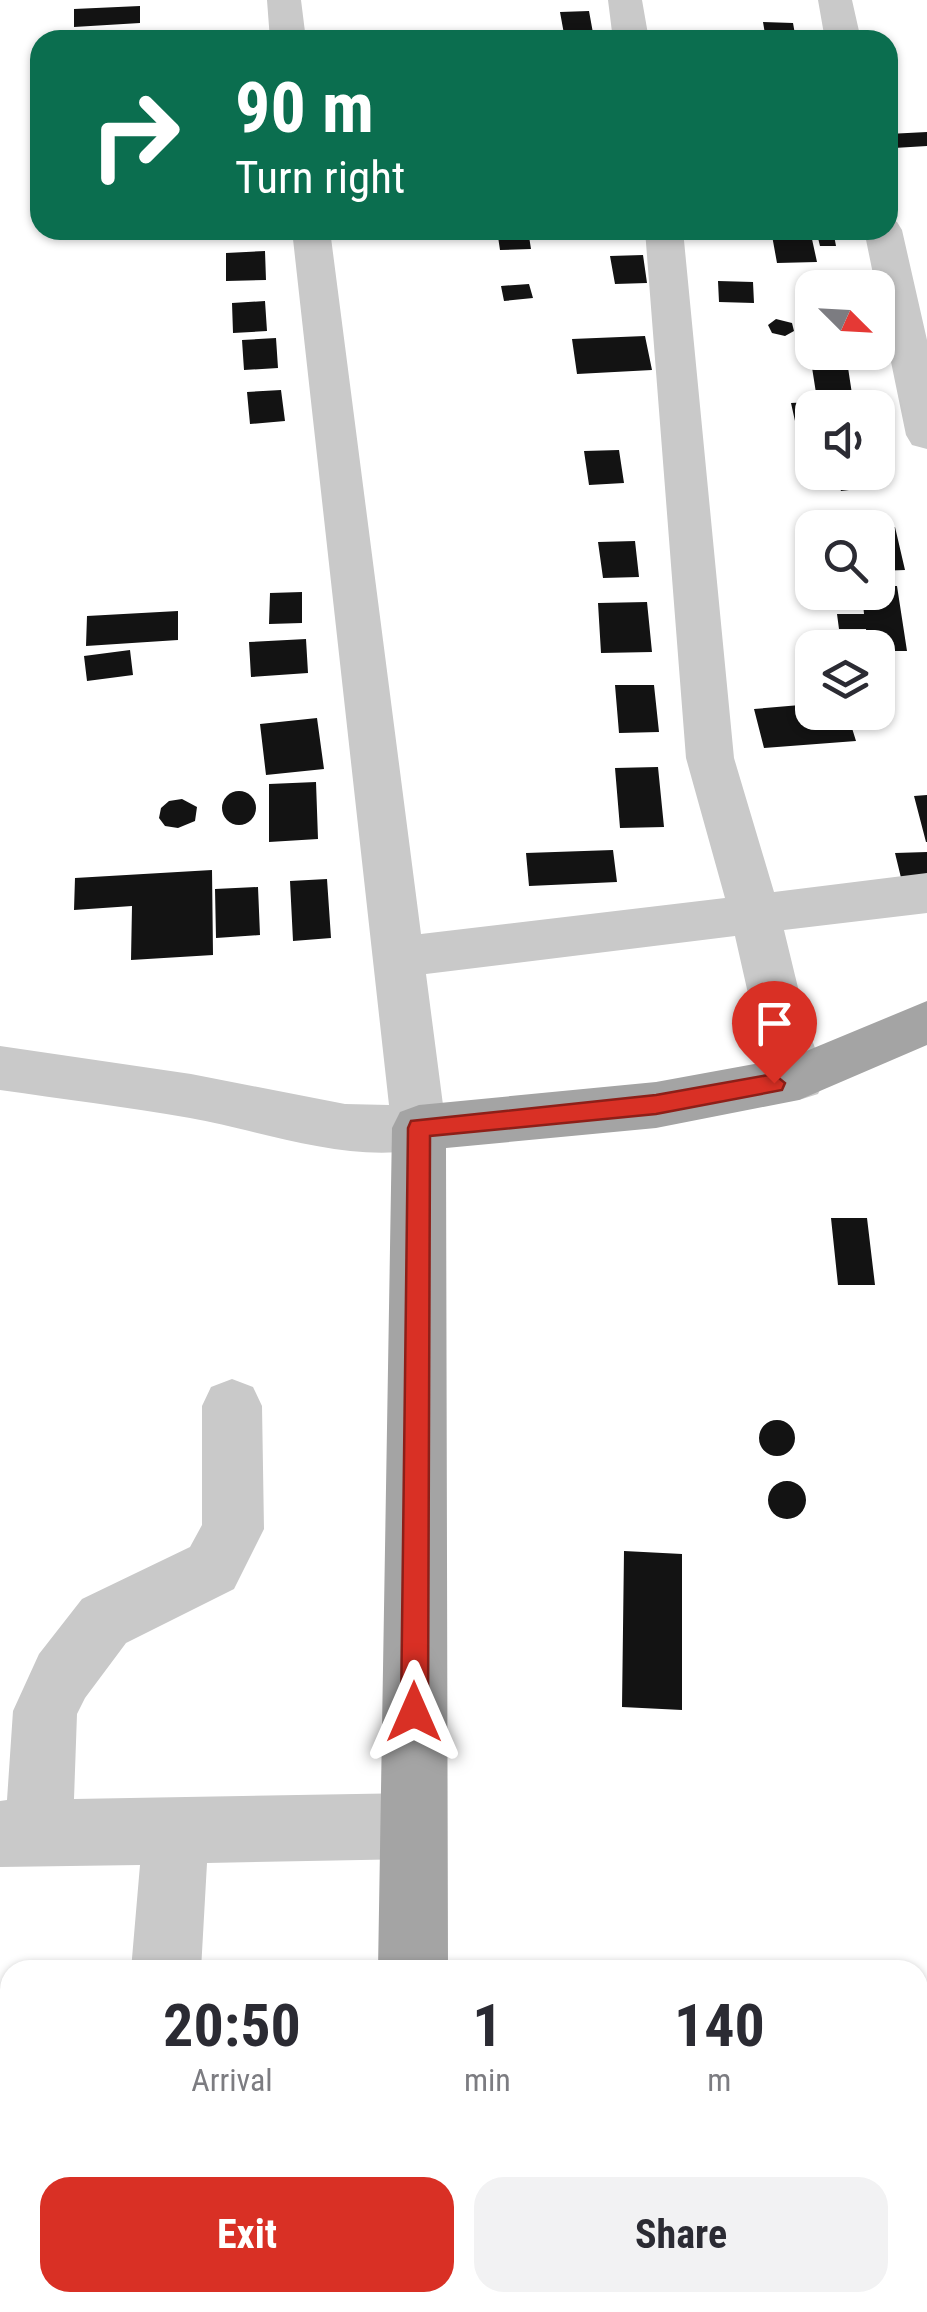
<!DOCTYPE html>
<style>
:root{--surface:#fff;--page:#f2f2f3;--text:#2b2b33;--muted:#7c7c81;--accent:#d93025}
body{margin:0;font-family:"Roboto Condensed",sans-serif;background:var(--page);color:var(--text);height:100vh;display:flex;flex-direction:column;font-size:38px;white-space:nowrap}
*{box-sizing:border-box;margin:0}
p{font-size:32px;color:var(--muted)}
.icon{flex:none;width:55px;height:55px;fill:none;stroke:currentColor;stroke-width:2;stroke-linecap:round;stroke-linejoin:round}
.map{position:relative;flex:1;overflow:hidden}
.details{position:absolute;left:0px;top:1960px;width:928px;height:352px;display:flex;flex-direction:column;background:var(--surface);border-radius:30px 30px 0 0;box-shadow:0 2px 8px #0004}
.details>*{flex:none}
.hud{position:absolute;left:30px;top:30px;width:868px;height:210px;border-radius:30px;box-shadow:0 2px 8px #0004;background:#0b6e4f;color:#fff;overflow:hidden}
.needle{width:65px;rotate:114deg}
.fabs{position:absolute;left:795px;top:270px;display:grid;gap:20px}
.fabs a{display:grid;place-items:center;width:100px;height:100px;border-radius:20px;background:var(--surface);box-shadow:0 2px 8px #0004;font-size:50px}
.pin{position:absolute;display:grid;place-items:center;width:85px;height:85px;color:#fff;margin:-102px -42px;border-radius:50% 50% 50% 0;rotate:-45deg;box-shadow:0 0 10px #0007}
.pin .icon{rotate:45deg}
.me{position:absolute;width:110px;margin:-55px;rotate:0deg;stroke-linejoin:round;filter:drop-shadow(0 0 8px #0008)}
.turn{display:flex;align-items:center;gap:35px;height:210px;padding:0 40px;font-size:45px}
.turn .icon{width:130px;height:130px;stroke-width:2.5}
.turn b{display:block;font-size:70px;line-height:85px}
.eta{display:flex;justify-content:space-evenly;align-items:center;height:170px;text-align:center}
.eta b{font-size:60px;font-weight:700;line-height:70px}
.action{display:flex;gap:20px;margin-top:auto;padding:20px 40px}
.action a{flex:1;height:115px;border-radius:30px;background:var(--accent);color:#fff;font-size:40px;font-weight:700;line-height:115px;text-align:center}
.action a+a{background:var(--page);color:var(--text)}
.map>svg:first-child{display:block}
.building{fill:#131313}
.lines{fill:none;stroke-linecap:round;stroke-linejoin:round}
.minor{fill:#c9c9c9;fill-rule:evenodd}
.major{fill:#a4a4a4;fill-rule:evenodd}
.route{fill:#d93025;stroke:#8d1f18;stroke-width:2.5}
</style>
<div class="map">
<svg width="927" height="2312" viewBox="0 0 927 2312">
<rect width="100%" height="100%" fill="#fff"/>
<path class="building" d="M 140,6 L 140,23 L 74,27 L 74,9 Z
M 589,11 L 593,33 L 564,34 L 560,12 Z
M 763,22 L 793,23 L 796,40 L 766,40 Z
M 927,132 L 927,146 L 894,148 L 888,134 Z
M 497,230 L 528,230 L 531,249 L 500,250 Z
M 606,230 L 638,230 L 639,238 L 607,239 Z
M 771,230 L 810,230 L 817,262 L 777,263 Z
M 816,230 L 833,230 L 836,246 L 820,246 Z
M 265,251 L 266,280 L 226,281 L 226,253 Z
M 643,255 L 647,283 L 615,284 L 610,256 Z
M 718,281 L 753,282 L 754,303 L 719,302 Z
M 529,284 L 533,298 L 504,301 L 501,286 Z
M 265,301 L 267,331 L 233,333 L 232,303 Z
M 776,319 L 792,323 L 794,331 L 785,336 L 772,333 L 768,325 Z
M 645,336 L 652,370 L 577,374 L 572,339 Z
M 276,338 L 278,368 L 244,370 L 242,340 Z
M 811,361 L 847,361 L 852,394 L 816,393 Z
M 281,390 L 285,421 L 250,424 L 247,392 Z
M 850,400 L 853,408 L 812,408 L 812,420 L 795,421 L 791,403 Z
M 619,450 L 624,483 L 589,485 L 584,451 Z
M 834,472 L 875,472 L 881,486 L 841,491 Z
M 895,527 L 905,570 L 878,571 L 878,528 Z
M 635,541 L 639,577 L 603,578 L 598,542 Z
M 878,586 L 897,586 L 907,651 L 878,651 L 878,648 L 868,648 L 866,629 L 839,629 L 837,614 L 864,614 L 862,592 L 878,592 Z
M 302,592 L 302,623 L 269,624 L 270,593 Z
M 647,602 L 652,652 L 601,653 L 598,603 Z
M 178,611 L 178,640 L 86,646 L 87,616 Z
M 306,639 L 308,673 L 251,677 L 249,642 Z
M 130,650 L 133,675 L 87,681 L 84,656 Z
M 615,685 L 654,685 L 659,732 L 619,733 Z
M 812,704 L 812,712 L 847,712 L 856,741 L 764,748 L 754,709 Z
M 317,718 L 324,769 L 266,775 L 260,724 Z
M 658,767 L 664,827 L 620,828 L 615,768 Z
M 316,782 L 318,839 L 269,842 L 269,784 Z
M222 808a17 17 0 1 1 34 0a17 17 0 1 1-34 0Z
M 927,795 L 927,842 L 926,842 L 914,796 Z
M 182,799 L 197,807 L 195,821 L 178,828 L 165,826 L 159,818 L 161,808 L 169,801 Z
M 613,850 L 617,882 L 529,886 L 526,853 Z
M 927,852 L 927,885 L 903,886 L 895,853 Z
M 212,870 L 213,955 L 131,960 L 132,906 L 74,910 L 75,878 Z
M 327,879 L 331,938 L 293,941 L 290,881 Z
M 258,887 L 260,935 L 216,938 L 215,889 Z
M 831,1218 L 867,1218 L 875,1285 L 838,1285 Z
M759 1438a18 18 0 1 1 36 0a18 18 0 1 1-36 0Z
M768 1500a19 19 0 1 1 38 0a19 19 0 1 1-38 0Z
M 624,1551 L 682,1554 L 682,1710 L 622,1707 Z
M 0,2215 L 10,2215 L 10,2302 L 49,2302 L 49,2312 L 0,2312 Z"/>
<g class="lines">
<path class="minor" d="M 267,0 L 301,0 L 306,40 L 270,40 Z
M 608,0 L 642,0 L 649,40 L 613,40 Z
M 818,0 L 852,0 L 861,40 L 825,40 Z
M 888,219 L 897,222 L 902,230 L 927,340 L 927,449 L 912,445 L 906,435 L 864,230 L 888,230 Z
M 292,230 L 330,230 L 421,934 L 725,898 L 686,758 L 645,230 L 683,230 L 734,758 L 774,892 L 927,873 L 927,913 L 784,930 L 808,1029 L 826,1078 L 818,1094 L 799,1100 L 780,1094 L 756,1029 L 735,936 L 426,974 L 446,1128 L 438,1144 C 366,1170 264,1131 190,1118 C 127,1107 63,1099 0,1090 L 0,1046 L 191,1074 L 345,1104 L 389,1105 Z
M 232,1379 L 253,1387 L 262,1406 L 264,1529 L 234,1589 L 126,1643 L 85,1698 L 77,1714 L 74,1799 L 414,1793 L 438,1802 L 447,1826 L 438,1850 L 414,1859 L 207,1863 L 201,1970 L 131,1970 L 140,1865 L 0,1867 L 0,1801 L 7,1800 L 13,1711 L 39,1654 L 82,1599 L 190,1547 L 202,1525 L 202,1406 L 211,1387 Z
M 106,2302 L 182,2302 L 182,2312 L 106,2312 Z"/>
<path class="major" d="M 927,1001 L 927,1045 L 799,1100 L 656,1128 L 446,1148 L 448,1970 L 378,1970 L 392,1128 L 400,1112 L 419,1105 L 656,1082 L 792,1057 Z
M 373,2302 L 449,2302 L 449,2312 L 373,2312 Z"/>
</g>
<path class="route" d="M 774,1074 L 785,1083 L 782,1090 L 656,1114 L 430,1136 L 428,1712 L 424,1721 L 414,1725 L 405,1721 L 401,1712 L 408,1128 L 411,1121 L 656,1095 Z"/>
</svg>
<div class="fabs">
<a><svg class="needle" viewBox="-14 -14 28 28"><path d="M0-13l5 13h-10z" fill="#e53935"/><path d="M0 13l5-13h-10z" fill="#7c7c81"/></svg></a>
<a><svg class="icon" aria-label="sound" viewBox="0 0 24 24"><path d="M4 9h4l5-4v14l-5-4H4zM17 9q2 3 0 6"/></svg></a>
<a><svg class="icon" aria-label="search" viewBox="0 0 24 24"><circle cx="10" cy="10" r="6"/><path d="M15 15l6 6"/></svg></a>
<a><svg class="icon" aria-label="layers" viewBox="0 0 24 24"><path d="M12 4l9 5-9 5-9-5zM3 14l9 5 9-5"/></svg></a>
</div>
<div class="pin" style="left:774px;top:1083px;background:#d93025"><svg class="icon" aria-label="arrive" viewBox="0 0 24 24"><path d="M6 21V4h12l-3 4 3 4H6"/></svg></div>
<svg class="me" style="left:414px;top:1712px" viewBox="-20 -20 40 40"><path d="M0-17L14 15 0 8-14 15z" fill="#d93025" stroke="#fff" stroke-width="4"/></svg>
<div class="hud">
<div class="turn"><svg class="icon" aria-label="right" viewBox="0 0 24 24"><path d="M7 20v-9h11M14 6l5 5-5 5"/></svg><div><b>90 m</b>Turn right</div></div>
</div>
<section class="details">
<div class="eta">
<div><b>20:50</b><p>Arrival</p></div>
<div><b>1</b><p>min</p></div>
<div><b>140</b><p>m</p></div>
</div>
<div class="action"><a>Exit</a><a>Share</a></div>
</section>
</div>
